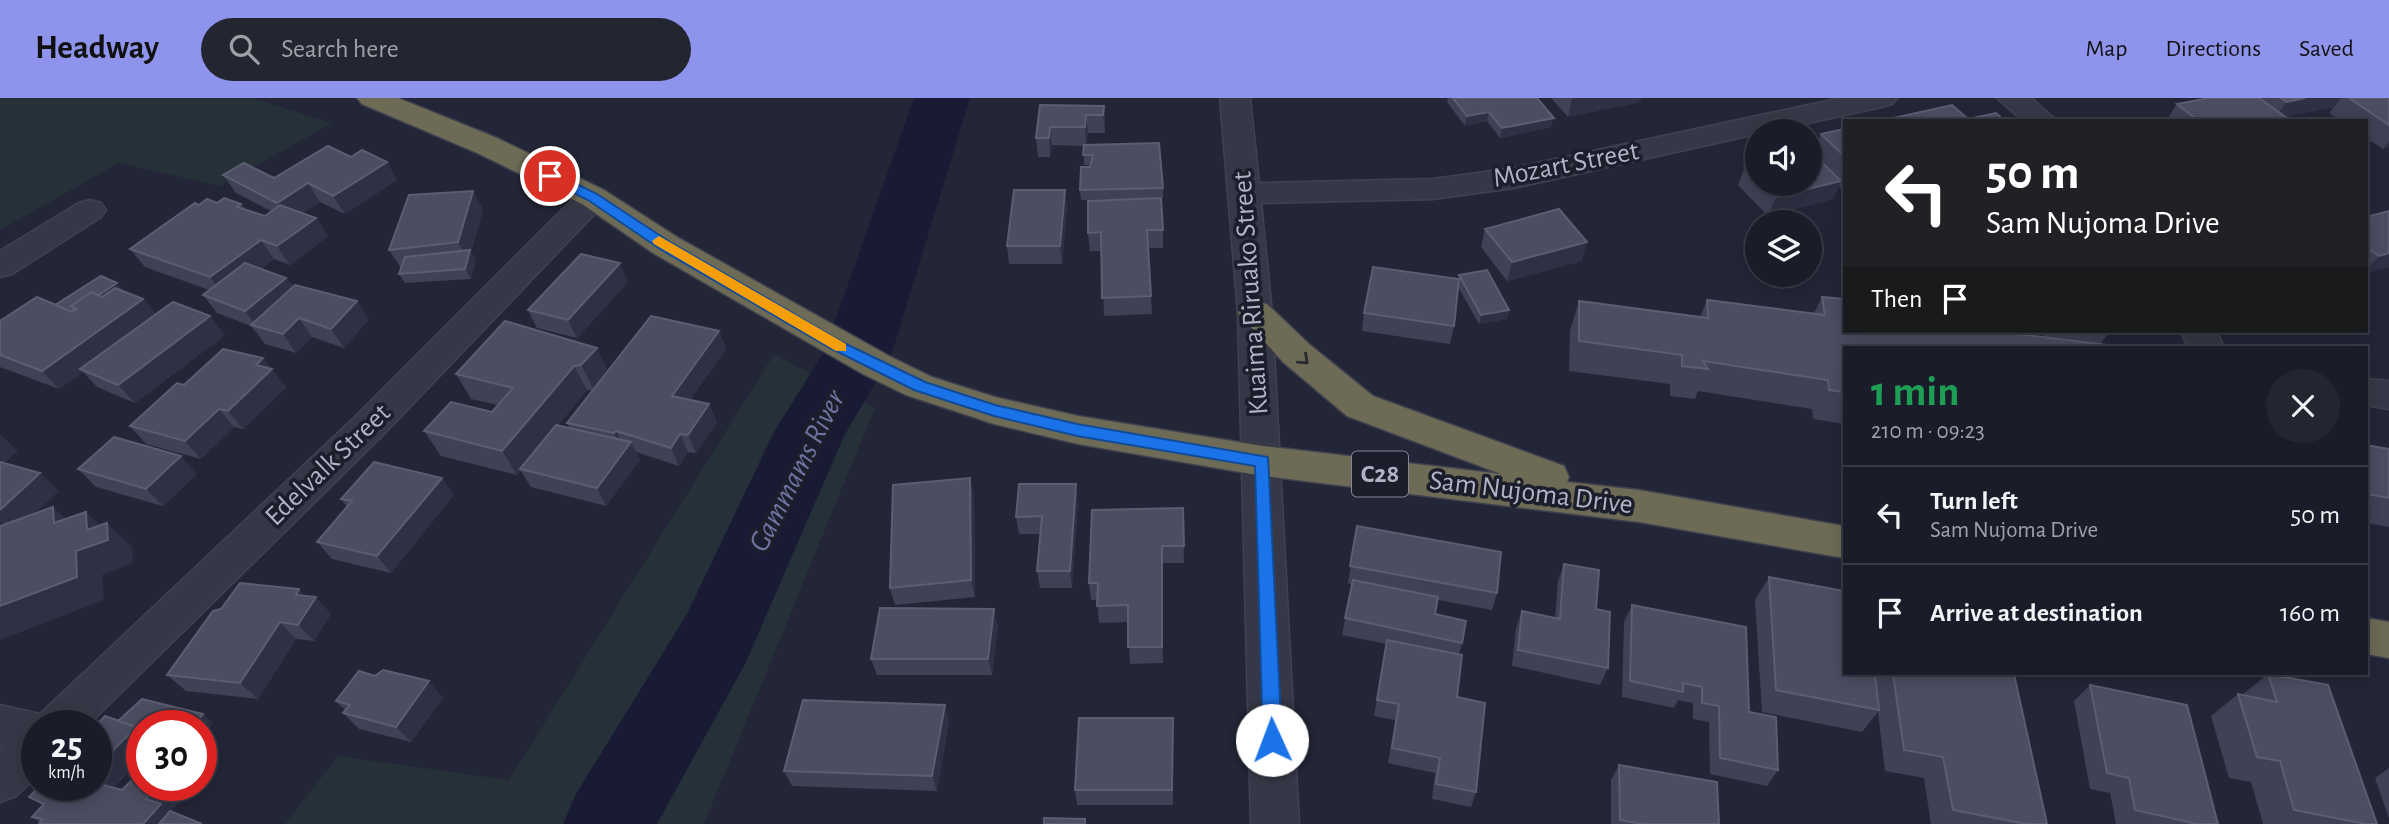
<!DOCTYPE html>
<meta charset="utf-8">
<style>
:root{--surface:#1a1c29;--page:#232531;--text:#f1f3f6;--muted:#9fa1a8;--line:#383a46;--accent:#8e94ec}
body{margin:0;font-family:"Alegreya Sans",sans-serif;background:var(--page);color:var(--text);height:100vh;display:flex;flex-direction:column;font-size:26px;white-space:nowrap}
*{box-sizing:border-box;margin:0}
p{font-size:23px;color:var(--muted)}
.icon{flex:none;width:38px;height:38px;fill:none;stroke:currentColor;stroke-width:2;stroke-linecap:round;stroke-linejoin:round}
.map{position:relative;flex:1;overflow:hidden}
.sheet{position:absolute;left:1843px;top:248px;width:525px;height:329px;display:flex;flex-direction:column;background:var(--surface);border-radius:0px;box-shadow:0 4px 18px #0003,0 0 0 2px var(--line)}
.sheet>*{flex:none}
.guide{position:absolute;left:1843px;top:21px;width:525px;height:214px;border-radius:0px;box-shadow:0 4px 18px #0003,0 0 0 2px var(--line);background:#202124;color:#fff;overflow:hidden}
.controls{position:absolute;left:1745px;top:21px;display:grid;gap:14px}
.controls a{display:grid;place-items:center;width:77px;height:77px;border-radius:50%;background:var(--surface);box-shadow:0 4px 18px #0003,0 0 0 2px var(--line);font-size:35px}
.speed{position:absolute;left:21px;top:612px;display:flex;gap:14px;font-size:35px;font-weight:700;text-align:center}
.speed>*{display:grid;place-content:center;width:91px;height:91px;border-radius:50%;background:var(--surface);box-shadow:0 4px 18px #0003,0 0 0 2px var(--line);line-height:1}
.speed small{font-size:18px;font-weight:400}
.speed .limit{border:10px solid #d22;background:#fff;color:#111}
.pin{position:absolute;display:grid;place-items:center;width:60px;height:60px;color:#fff;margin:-30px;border:4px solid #fff;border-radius:50%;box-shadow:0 2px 7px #0007}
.me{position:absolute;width:77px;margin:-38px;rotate:358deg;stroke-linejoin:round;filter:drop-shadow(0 0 5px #0008)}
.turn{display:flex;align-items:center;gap:24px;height:147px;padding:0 28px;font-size:32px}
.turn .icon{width:91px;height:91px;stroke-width:2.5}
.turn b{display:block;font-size:49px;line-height:60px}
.then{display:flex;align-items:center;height:66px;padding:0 28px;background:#0003;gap:14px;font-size:26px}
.round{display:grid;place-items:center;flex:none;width:74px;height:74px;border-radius:37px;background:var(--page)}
.head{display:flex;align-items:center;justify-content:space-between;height:119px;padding:0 28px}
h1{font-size:42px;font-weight:700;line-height:52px;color:#1e9e55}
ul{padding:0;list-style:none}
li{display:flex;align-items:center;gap:21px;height:98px;padding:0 28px;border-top:2px solid var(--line)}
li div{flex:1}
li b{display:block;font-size:26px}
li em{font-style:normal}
header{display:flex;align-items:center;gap:42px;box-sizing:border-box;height:98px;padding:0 35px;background:var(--accent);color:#111}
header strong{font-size:33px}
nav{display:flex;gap:38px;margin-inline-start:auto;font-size:24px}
.search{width:490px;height:63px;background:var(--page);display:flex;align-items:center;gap:18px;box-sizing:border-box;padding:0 24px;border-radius:38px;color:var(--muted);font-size:26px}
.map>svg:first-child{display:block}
.green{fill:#253038}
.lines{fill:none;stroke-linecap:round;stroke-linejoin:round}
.river{fill:#181b33;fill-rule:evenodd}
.minor-casing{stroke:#404251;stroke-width:3}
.highway-casing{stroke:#3f404f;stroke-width:3}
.minor{fill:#373847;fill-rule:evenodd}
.highway{fill:#6d6b55;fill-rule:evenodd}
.wall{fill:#3f4155;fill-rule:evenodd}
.shaded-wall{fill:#2e3144}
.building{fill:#4b4d61;stroke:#5b5d71;stroke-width:2}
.oneway{stroke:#282a32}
.route{fill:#1a73e8;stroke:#114b97;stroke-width:2}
.slow{fill:#f59e0b}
.labels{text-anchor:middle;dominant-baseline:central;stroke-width:7;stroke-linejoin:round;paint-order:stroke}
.shield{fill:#1c1e2c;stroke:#858696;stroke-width:2}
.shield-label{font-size:26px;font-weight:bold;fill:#b2b3c4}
.street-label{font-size:28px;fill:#b2b3c4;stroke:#1c1e2c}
.water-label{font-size:30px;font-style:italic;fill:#6e739f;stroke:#1c1e2c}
</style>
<header>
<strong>Headway</strong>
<div class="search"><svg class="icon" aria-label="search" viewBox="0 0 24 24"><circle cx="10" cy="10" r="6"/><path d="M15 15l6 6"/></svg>Search here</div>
<nav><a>Map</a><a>Directions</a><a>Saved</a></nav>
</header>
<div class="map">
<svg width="2389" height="726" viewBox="0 0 2389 726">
<rect width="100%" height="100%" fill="#232637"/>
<path class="green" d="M 0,0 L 253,0 L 332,25 L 220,88 L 119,65 L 0,132 Z
M 774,256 L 875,310 L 704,726 L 285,726 L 338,658 L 509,682 Z"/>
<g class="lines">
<path class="river" d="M 914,0 L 970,0 L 891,258 L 844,338 L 746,564 L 657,726 L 563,726 L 576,696 L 687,516 L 774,334 L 824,254 Z"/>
<g class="minor-casing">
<path id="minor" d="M 1220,0 L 1250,0 L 1259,85 L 1433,81 L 1514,70 L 1841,0 L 1897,0 L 1892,6 L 1882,9 L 1771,33 L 1757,33 L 1757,36 L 1514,90 L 1433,101 L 1261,105 L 1272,215 L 1299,726 L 1251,726 L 1238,215 Z
M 1997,0 L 2031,0 L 2057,23 L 2023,23 Z
M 593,89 L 604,92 L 609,99 L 604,106 L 383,337 L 87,628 L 37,628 L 37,678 L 16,698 L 0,704 L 0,652 L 4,648 L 0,647 L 0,607 L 40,616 L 357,317 L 582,92 Z
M 90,102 L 101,105 L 106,112 L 101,119 L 12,176 L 0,179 L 0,153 L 79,105 Z
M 2181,233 L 2217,233 L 2224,250 L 2188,250 Z
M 2366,281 L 2389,283 L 2389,311 L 2366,307 Z"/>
</g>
<g class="highway-casing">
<path id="highway" d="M 357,0 L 398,0 L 497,40 L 604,92 L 677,139 L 889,258 L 932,279 L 995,299 L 1078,318 L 1263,348 L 1501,376 L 1347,318 L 1283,264 L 1238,215 L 1243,206 L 1255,203 L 1267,206 L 1309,246 L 1373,298 L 1564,368 L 1569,379 L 1567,384 L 1639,392 L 1844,428 L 1844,460 L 1639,424 L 1263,378 L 1078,346 L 994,326 L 906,297 L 863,276 L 653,155 L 582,106 L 475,54 L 362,6 Z
M 2366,520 L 2389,524 L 2389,560 L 2366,556 Z"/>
</g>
<use href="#minor" class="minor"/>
<use href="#highway" class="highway"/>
</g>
<path class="wall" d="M 1448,0 L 1537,0 L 1551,29 L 1500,40 L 1487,23 L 1465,28 L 1447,4 Z
M 1551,0 L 1641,0 L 1640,4 L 1568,19 Z
M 2209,0 L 2389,0 L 2389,49 L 2383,51 L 2366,40 L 2366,23 L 2341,23 L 2329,15 L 2334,9 L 2286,19 L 2291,23 L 2166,23 L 2177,6 Z
M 1040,7 L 1104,8 L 1105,26 L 1105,35 L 1088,35 L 1086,47 L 1163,90 L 1163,100 L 1081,102 L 1080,92 L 1091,67 L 1084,67 L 1084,48 L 1052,47 L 1050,59 L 1038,59 L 1036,40 Z
M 1844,31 L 1844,94 L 1839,88 L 1833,101 L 1768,118 L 1738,87 L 1745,69 L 1757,66 L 1757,86 L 1810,86 L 1812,56 L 1821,36 Z
M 223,77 L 274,80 L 397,82 L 345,116 L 320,104 L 302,115 L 316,120 L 328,138 L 290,167 L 274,161 L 261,171 L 286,180 L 293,189 L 369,221 L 344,250 L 312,239 L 296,255 L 265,246 L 251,228 L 217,215 L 203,197 L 209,192 L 145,169 L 130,151 L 199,107 L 217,105 L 241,106 L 245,111 L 265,118 L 271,113 L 236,95 Z
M 1065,92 L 1067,110 L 1062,166 L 1009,166 L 1007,148 Z
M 483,111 L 471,154 L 476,162 L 471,181 L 405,185 L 399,176 L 401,170 L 389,152 Z
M 2366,119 L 2389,169 L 2366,175 Z
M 1485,131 L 1582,163 L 1507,183 L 1481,149 Z
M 1163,132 L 1163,150 L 1148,150 L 1152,216 L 1104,218 L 1102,153 L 1090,153 L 1088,135 Z
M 1459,177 L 1509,212 L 1507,221 L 1479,226 L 1458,189 L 1454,228 L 1450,246 L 1362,233 L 1364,215 L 1458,181 Z
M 628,184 L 577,240 L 537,230 L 528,212 Z
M 124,193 L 143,201 L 156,216 L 225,237 L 135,305 L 97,289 L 83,274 L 59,291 L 0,269 L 0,223 L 55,207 Z
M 1822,199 L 1844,233 L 2044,239 L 2042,233 L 2110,233 L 2100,246 L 1844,250 L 1844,326 L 1813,321 L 1812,311 L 1698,293 L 1695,301 L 1670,298 L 1670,286 L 1569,273 L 1570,233 L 1579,203 L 1700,219 L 1707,202 L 1814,215 Z
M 505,223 L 608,273 L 719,233 L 726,251 L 690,302 L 709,306 L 717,324 L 696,355 L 688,354 L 679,368 L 636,354 L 640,362 L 606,408 L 531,389 L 521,373 L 517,377 L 441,358 L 424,333 L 492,314 L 498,307 L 471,301 L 456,276 ZM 587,292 L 593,292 L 567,325 L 570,330 L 558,327 Z
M 270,270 L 286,289 L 243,331 L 234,329 L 201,361 L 146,346 L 130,328 L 184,287 Z
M 2366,347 L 2389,351 L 2389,429 L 2366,425 Z
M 78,371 L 197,376 L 163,408 L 96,389 Z
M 442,380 L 454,397 L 391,475 L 332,461 L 317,444 L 347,409 L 341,401 Z
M 974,397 L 975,499 L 895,507 L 890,490 Z
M 1078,403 L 1072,490 L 1040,490 L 1037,473 L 1040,436 L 1019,436 L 1016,419 Z
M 1183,410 L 1184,465 L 1162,465 L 1163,565 L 1130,566 L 1128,524 L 1099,525 L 1097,502 L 1091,502 L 1089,485 Z
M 1357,428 L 1497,495 L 1492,512 L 1438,502 L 1435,516 L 1462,545 L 1459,556 L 1457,599 L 1476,694 L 1471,709 L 1432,701 L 1435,675 L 1388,665 L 1395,622 L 1374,618 L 1386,546 L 1342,537 L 1352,486 L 1348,485 Z
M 1564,466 L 1596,511 L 1608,570 L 1600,587 L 1512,568 L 1516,530 L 1522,513 L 1555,520 L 1558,483 Z
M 1769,479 L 1844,576 L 2014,576 L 2047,726 L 1931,726 L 1924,680 L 1885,673 L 1878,614 L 1862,634 L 1762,614 L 1755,502 Z
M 305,498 L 331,516 L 314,543 L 296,541 L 258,601 L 186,593 L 167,577 Z
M 1632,507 L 1749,614 L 1778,672 L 1767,688 L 1710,676 L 1709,624 L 1693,621 L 1693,605 L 1678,602 L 1674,610 L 1622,599 L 1624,524 Z
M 998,528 L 992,577 L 877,577 L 871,561 Z
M 2268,576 L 2377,726 L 2263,726 L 2251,684 L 2229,680 L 2211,618 L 2238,596 L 2242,597 Z
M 375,578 L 443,600 L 411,644 L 359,631 L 343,615 L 345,612 L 336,603 Z
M 2090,587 L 2218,726 L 2116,726 L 2110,695 L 2090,691 L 2074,603 Z
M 1173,620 L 1173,707 L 1077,707 L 1075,692 Z
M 118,623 L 213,625 L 142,628 L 142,660 L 113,690 L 122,692 L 185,699 L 170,713 L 40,724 L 32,719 L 42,707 L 29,699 Z
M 949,623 L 937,693 L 792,688 L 784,673 Z
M 1619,667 L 1719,726 L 1611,726 L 1611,682 Z
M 2389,670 L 2389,720 L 2375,680 Z"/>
<path class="shaded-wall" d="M 1577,0 L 1641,0 L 1640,4 L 1568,19 L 1572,1 Z
M 2305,0 L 2341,0 L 2334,9 L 2273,22 L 2287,4 Z
M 1104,8 L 1105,26 L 1105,35 L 1103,17 Z
M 1489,14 L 1487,23 L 1465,28 L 1467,18 Z
M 1086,17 L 1088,35 L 1086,48 L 1085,29 Z
M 1554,20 L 1551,29 L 1500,40 L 1502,30 Z
M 1050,29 L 1052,47 L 1050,59 L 1049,40 Z
M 2389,43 L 2389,49 L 2383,51 Z
M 387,64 L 397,82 L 345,116 L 333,98 Z
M 1841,83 L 1833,101 L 1768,118 L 1776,99 Z
M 308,85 L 320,104 L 289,123 L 277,105 Z
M 1065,92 L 1067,110 L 1062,166 L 1060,148 Z
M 473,93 L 483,111 L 471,154 L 476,162 L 471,181 L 465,171 L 468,162 L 458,144 Z
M 316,120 L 328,138 L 290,167 L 277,148 Z
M 261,142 L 274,161 L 224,198 L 210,179 Z
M 1587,144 L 1582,163 L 1507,183 L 1512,164 Z
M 2389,155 L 2389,169 L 2366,175 L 2366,172 L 2379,158 Z
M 620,165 L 628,184 L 577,240 L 568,222 Z
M 286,180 L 299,198 L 257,229 L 245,213 Z
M 117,185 L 125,195 L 78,212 Z
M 143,201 L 159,219 L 80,271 L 83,274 L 59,291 L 42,273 Z
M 357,203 L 369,221 L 344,250 L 331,231 Z
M 1509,212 L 1507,221 L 1479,226 L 1481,217 Z
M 210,218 L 225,237 L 135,305 L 118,287 Z
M 299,220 L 312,239 L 296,255 L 283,236 Z
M 719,233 L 726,251 L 680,316 L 672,298 Z
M 597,250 L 609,274 L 594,292 L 581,267 Z
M 263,260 L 286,289 L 243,331 L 228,313 L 256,267 Z
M 574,268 L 587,292 L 522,372 L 520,371 L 521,373 L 517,377 L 502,353 Z
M 709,306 L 717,324 L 696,355 L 688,337 Z
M 219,311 L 234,329 L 201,361 L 185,343 Z
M 616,333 L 625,351 L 624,353 L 614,335 Z
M 0,336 L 18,353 L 0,369 Z
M 680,336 L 688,354 L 679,368 L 671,350 Z
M 631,344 L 640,362 L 606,408 L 597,390 Z
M 181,358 L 197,376 L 163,408 L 146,391 Z
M 40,375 L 59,393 L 13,436 L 0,424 L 0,412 Z
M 442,380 L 454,397 L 391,475 L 377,458 Z
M 970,380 L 974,397 L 975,499 L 971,482 Z
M 1076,386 L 1078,403 L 1072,490 L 1070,473 Z
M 53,409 L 79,433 L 54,425 Z
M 86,414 L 108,435 L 107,425 L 132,449 L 133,465 L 102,477 L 104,502 L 0,542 L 0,508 L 76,453 L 87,432 Z
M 299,491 L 312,505 L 316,499 L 331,516 L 314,543 L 298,527 L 296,497 Z
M 994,511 L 998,528 L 992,577 L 988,561 Z
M 280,524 L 296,541 L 258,601 L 240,585 Z
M 429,583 L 443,600 L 411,644 L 396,629 Z
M 945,607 L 949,623 L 937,693 L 932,678 Z
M 203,616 L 213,625 L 201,638 L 201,628 L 193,628 Z
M 136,629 L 142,634 L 142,660 L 106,696 L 96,688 L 96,670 Z
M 160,688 L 170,688 L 185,699 L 170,713 L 177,726 L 143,726 L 146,701 Z"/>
<path class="building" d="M 1453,0 L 1537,0 L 1554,20 L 1502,30 L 1489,14 L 1467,18 Z
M 2209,0 L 2259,0 L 2291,23 L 2199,23 L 2177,6 Z
M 2281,0 L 2305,0 L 2287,4 Z
M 2349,0 L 2389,0 L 2389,27 Z
M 1040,7 L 1104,8 L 1103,17 L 1086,17 L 1085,29 L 1050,29 L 1049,40 L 1036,40 Z
M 1952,7 L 1968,21 L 1996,15 L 2005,23 L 1880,23 Z
M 1844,31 L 1844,58 L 1821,36 Z
M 1159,45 L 1163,90 L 1080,92 L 1081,69 L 1090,69 L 1093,57 L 1083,57 L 1084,47 Z
M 328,48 L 351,59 L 362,52 L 387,64 L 333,98 L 308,85 L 277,105 L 223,77 L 244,65 L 274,80 Z
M 1810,53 L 1841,83 L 1776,99 L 1762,86 L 1810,86 Z
M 1757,66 L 1757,81 L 1745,69 Z
M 1014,92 L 1065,92 L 1060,148 L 1007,148 Z
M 473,93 L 458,144 L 389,152 L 409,97 Z
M 224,100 L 241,106 L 237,109 L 265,118 L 280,107 L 316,120 L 277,148 L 261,142 L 210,179 L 130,151 L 195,105 L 199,107 L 207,101 L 217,105 Z
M 1161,100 L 1163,132 L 1147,132 L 1151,198 L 1102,200 L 1101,134 L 1088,135 L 1088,103 Z
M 1559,111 L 1587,144 L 1512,164 L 1485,131 Z
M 2389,113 L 2389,155 L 2379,158 L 2366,149 L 2366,119 Z
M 470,152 L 465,171 L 399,176 L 405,159 Z
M 581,156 L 620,165 L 568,222 L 528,212 Z
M 245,165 L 286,180 L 245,213 L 203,197 Z
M 1373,169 L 1459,181 L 1454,228 L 1364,215 Z
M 1487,172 L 1509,212 L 1481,217 L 1459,177 Z
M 101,178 L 117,185 L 99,197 L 91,194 L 71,208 L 75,212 L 72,214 L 55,207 Z
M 295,187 L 357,203 L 331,231 L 299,220 L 283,236 L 251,227 Z
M 115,190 L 143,201 L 42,273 L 0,257 L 0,223 L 37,199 L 72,214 L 77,211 L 71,208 L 91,194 L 102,199 Z
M 1822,199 L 1844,201 L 1844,233 L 1993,233 L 2132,250 L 1844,250 L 1844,294 L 1829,292 L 1828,282 L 1703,263 L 1708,271 L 1682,268 L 1682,257 L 1579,243 L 1579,203 L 1708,220 L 1707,202 L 1825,217 Z
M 173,204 L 210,218 L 118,287 L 80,271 Z
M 651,218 L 719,233 L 672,298 L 709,306 L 688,337 L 680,336 L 671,350 L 616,333 L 614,335 L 567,325 Z
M 505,223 L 597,250 L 581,267 L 574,268 L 502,353 L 424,333 L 451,304 L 492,314 L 513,290 L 456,276 Z
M 223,251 L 263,260 L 256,267 L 272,271 L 228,313 L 219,311 L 185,343 L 130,328 L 177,285 L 184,287 Z
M 556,327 L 631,344 L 597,390 L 520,371 Z
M 114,339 L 181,358 L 146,391 L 78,371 Z
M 2366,347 L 2389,351 L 2389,400 L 2366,396 Z
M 0,364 L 40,375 L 0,412 Z
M 374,364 L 442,380 L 377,458 L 317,444 L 352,403 L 341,401 Z
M 970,380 L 971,482 L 890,490 L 893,387 Z
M 1019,386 L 1076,386 L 1070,473 L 1037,473 L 1042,418 L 1016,419 Z
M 53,409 L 54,425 L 86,414 L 87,432 L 107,425 L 108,442 L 76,453 L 77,479 L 0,508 L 0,428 Z
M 1183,410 L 1184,448 L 1162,448 L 1162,549 L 1128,549 L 1128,507 L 1097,508 L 1098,485 L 1089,485 L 1092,412 Z
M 1357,428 L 1501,454 L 1497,495 L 1350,468 Z
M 1564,466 L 1599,472 L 1596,511 L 1610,514 L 1608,570 L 1518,552 L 1522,513 L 1560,521 Z
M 1769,479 L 1844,493 L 1844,576 L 1875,576 L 1879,612 L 1776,592 Z
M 1353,482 L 1438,499 L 1435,516 L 1466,523 L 1462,545 L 1345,520 Z
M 240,485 L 299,491 L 296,497 L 316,499 L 298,527 L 280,524 L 240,585 L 167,577 L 213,513 L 221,511 Z
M 1632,507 L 1746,529 L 1749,614 L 1776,619 L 1778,672 L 1720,660 L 1719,608 L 1702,605 L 1702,589 L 1683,585 L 1683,594 L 1630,583 Z
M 880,510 L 994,511 L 988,561 L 871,561 Z
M 1387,542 L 1462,557 L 1457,599 L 1485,605 L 1476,694 L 1436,686 L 1440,660 L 1392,650 L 1399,606 L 1377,602 Z
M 383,572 L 429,583 L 396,629 L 343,615 L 350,607 L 336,603 L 359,573 L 375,578 Z
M 1893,576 L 2014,576 L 2047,726 L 2026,726 L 1953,712 L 1943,659 L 1904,652 Z
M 2268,576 L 2328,587 L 2377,726 L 2366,726 L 2294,712 L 2280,663 L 2257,659 L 2238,596 L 2277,604 Z
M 2090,587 L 2187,607 L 2218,726 L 2197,726 L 2135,712 L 2129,680 L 2107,675 Z
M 142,601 L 203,616 L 193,628 L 142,628 L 142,634 L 136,629 L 118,623 Z
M 803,602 L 945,607 L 932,678 L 784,673 Z
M 105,618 L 136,629 L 96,670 L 96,628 Z
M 1079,620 L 1173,620 L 1172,692 L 1075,692 Z
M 1619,667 L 1717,684 L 1719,726 L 1642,726 L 1620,722 Z
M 140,674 L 142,675 L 142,688 L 160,688 L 146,701 L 161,706 L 143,726 L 39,726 L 42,721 L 32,719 L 44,706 L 29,699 L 40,688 L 96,688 L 96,685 L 122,692 Z
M 170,713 L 202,726 L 159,726 Z
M 1044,720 L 1085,721 L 1085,726 L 1044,726 Z"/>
<defs><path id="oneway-chevron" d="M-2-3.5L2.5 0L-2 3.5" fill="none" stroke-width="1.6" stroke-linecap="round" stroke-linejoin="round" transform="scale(1.75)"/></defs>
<use class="oneway" href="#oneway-chevron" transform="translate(1304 262) rotate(42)"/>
<path class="route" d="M 545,75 L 555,75 L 597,96 L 670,144 L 842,244 L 925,284 L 995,307 L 1077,326 L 1268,359 L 1282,642 L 1279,648 L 1272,651 L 1266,648 L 1263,642 L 1255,368 L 1077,338 L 994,318 L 914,292 L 832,251 L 660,151 L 588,102 L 545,81 Z"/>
<path class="slow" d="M 659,138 L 846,246 L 846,253 L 836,253 L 654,146 L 652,143 Z"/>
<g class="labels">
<rect class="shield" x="1352" y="353.5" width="56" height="45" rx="5"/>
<g class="shield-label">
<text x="1380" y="376">C28</text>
</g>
<g class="street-label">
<text transform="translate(1566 67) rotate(-11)">Mozart Street</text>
<text transform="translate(1251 195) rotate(-94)">Kuaima Riruako Street</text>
<text transform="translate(328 367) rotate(-44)">Edelvalk Street</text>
<text transform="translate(1531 395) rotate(7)">Sam Nujoma Drive</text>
</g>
<g class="water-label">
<text transform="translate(797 373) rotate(-63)">Gammams River</text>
</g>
</g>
</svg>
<div class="controls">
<a><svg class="icon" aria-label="sound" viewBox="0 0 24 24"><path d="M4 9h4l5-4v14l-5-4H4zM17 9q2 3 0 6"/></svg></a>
<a><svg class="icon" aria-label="layers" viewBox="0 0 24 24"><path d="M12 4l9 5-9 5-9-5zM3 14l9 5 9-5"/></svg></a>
</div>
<div class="speed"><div>25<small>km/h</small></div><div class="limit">30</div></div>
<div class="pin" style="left:550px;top:78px;background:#d93025"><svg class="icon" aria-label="arrive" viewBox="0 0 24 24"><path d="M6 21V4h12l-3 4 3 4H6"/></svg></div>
<svg class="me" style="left:1272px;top:642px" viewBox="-20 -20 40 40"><circle r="19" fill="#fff"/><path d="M0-13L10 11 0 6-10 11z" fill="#1a73e8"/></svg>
<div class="guide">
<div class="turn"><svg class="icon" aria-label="left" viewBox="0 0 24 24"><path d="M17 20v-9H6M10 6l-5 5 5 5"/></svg><div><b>50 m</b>Sam Nujoma Drive</div></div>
<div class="then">Then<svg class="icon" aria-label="arrive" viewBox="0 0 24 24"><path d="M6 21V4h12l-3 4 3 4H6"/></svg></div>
</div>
<section class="sheet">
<div class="head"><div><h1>1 min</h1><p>210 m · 09:23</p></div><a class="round"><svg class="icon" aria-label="close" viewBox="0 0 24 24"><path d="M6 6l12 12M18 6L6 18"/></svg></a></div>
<ul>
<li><svg class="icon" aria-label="left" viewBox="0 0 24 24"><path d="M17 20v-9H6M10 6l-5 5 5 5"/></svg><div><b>Turn left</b><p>Sam Nujoma Drive</p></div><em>50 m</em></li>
<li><svg class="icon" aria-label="arrive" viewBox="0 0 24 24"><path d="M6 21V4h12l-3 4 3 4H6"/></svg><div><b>Arrive at destination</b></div><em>160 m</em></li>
</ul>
</section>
</div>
